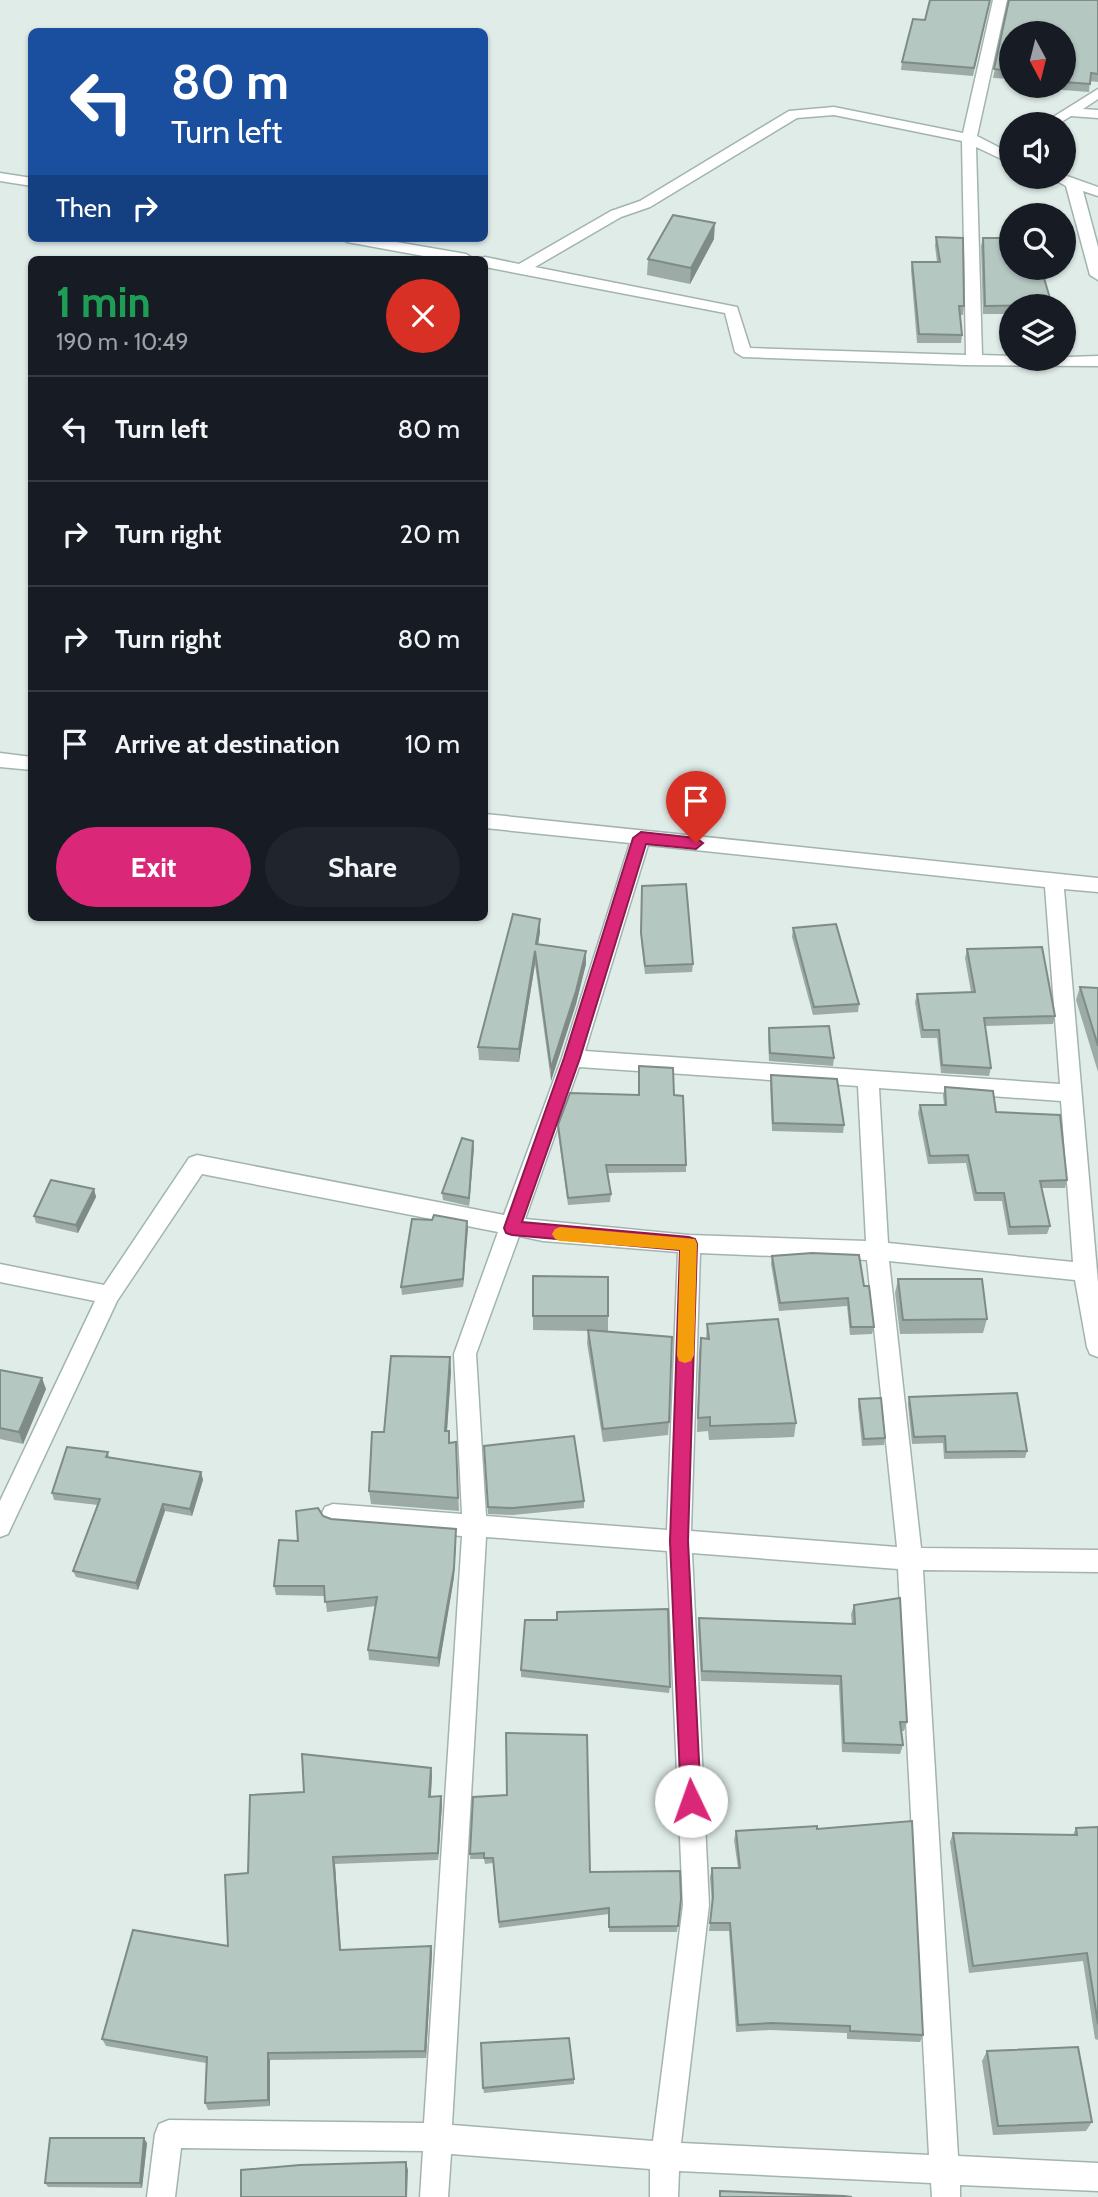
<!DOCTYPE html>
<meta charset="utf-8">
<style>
:root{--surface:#171b24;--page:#20242c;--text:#f1f3f6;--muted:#9ea1a6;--line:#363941;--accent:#db2777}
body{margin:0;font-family:Cabin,sans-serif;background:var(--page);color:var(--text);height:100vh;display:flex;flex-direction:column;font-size:26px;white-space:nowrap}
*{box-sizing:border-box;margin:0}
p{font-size:23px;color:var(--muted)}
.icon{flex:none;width:38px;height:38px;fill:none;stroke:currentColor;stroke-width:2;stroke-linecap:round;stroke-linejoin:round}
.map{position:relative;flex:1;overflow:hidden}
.drawer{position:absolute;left:28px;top:256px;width:460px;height:665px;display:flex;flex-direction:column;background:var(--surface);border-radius:10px;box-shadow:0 2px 5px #0004}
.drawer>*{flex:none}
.hud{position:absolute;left:28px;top:28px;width:460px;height:214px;border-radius:10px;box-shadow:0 2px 5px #0004;background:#1a4fa0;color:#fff;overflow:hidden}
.needle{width:46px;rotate:173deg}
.buttons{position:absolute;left:999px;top:21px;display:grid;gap:14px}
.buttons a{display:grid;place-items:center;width:77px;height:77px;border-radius:50%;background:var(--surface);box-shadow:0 2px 5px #0004;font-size:35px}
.pin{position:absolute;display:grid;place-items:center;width:60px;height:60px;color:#fff;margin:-72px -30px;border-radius:50% 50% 50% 0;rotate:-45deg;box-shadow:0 0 7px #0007}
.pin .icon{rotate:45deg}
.me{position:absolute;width:77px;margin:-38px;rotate:357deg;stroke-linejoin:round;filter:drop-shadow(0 0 5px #0008)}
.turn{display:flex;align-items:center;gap:24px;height:147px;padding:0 28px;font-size:32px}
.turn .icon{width:91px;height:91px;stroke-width:2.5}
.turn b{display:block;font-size:49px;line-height:60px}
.then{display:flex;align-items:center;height:66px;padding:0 28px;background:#0003;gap:14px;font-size:26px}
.round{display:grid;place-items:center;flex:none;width:74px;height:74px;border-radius:37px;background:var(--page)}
.head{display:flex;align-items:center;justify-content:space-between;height:119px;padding:0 28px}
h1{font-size:42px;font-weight:700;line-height:52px;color:#1e9e55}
.button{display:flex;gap:14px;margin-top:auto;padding:14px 28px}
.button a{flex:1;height:80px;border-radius:42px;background:var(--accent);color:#fff;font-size:28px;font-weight:700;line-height:80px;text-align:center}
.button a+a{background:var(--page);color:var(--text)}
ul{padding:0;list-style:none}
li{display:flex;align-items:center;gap:21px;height:105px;padding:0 28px;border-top:2px solid var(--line)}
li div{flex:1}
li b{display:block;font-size:26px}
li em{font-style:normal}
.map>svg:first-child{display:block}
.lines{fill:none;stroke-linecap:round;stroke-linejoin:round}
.street-casing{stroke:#a2b4b0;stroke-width:3}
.street{fill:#fff;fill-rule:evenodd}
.wall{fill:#9caba6;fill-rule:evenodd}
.shaded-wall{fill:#7f8b87}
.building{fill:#b5c7c1;stroke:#7f8b87;stroke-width:2}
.route{fill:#db2777;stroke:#8e194d;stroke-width:2}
.slow{fill:#f59e0b}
</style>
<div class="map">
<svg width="1098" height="2197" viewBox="0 0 1098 2197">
<rect width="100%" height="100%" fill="#e0ece8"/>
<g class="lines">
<g class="street-casing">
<path id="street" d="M 993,0 L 1007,0 L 977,136 L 1012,154 L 1012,164 L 976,147 L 982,355 L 1012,356 L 1012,359 L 1098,356 L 1098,366 L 964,365 L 743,357 L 735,352 L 725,313 L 485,267 L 485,259 L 479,259 L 485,257 L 519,264 L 611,211 L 640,201 L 789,111 L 834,107 L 963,133 ZM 834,115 L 962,141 L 966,355 L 750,348 L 737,307 L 535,267 L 621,217 L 650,207 L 797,118 Z
M 1098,89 L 1098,99 L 1083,109 L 1098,110 L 1098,118 L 1071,116 L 1058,124 L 1042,124 Z
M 0,173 L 32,178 L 32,186 L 0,181 Z
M 1064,175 L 1098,187 L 1098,196 L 1083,191 L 1098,247 L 1098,280 L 1090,275 L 1066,186 L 1049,177 Z
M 340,238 L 373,238 L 466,254 L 474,259 L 440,259 L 347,242 Z
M 0,753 L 32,757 L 32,770 L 0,767 Z
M 485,814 L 1098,878 L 1098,892 L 1064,889 L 1098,1283 L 1098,1357 L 1090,1354 L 1087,1347 L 1075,1280 L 889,1261 L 921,1548 L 1098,1550 L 1098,1572 L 923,1570 L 958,2156 L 1098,2163 L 1098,2191 L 960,2185 L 960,2197 L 932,2197 L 931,2183 L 679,2171 L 678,2197 L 650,2197 L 650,2169 L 451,2154 L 448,2197 L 420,2197 L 423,2151 L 181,2148 L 175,2197 L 147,2197 L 155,2134 L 159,2124 L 169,2120 L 424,2123 L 462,1536 L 333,1526 L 325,1523 L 321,1515 L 325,1507 L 333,1504 L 462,1514 L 454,1354 L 498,1232 L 202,1174 L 117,1301 L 8,1534 L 0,1537 L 0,1501 L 95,1301 L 0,1282 L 0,1264 L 104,1285 L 189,1158 L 197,1155 L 504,1215 L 562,1058 L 630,843 L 485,828 ZM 648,845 L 1045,887 L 1060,1084 L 585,1051 ZM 579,1067 L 858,1086 L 866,1241 L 689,1235 L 525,1219 ZM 879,1088 L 1061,1101 L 1073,1262 L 888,1243 ZM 519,1236 L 543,1241 L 678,1252 L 667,1530 L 486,1516 L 476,1354 ZM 700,1253 L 867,1260 L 897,1547 L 691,1531 ZM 486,1537 L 667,1551 L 683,1905 L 653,2141 L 452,2125 ZM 692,1553 L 898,1569 L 929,2155 L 681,2143 L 709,1905 Z"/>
</g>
<use href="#street" class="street"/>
</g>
<path class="wall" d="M 930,0 L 990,0 L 973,76 L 901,70 L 902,62 L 925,20 Z
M 1009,0 L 1098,0 L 1098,82 L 1090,81 L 1089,92 L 1009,86 L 1010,79 L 993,78 ZM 1012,33 L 1064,33 L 1064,86 L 1012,86 Z
M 936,237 L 964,306 L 963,315 L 960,315 L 962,335 L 961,343 L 917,343 L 911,270 L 912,262 L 937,262 L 935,246 Z
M 983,238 L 1052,305 L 1051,306 L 1012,306 L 1012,314 L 983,314 L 981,246 Z
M 714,239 L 690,284 L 647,275 L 648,259 Z
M 642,886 L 693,964 L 692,972 L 645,974 L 641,941 Z
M 540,919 L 540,932 L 538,944 L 586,951 L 586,964 L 576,1004 L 551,1081 L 535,964 L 519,1062 L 479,1060 L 478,1047 Z
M 793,928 L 859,1004 L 858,1012 L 813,1015 L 792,937 Z
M 967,949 L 1055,1016 L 1053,1024 L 985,1026 L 991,1068 L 989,1076 L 941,1073 L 937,1038 L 921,1038 L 915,1002 L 917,994 L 971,992 L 965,958 Z
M 1080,987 L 1098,988 L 1098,1072 L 1076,1000 Z
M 769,1028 L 834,1058 L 833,1066 L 769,1061 L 768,1036 Z
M 771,1075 L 844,1125 L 843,1133 L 772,1131 L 770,1083 Z
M 945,1087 L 996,1112 L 1067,1180 L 1065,1188 L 1041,1188 L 1050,1226 L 1047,1234 L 1008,1235 L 1002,1201 L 974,1201 L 966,1163 L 928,1164 L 918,1113 L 920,1105 L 944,1105 L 943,1095 Z
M 558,1125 L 686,1165 L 686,1172 L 607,1173 L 611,1194 L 610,1202 L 568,1205 L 558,1133 Z
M 473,1141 L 469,1206 L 443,1200 L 442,1193 Z
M 94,1189 L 96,1197 L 78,1233 L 36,1223 L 34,1216 Z
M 467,1221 L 463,1287 L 402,1295 L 401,1287 Z
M 772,1256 L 864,1286 L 874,1327 L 872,1334 L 850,1335 L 847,1306 L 779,1311 L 771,1264 Z
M 533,1276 L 608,1277 L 608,1331 L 595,1331 L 669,1422 L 668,1435 L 603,1442 L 587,1343 L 588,1331 L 533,1330 Z
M 898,1279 L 987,1319 L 983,1333 L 900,1334 L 895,1293 Z
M 707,1324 L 796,1423 L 794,1437 L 709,1440 L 708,1431 L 697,1432 L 699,1353 L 701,1338 L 706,1339 Z
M 0,1370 L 46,1389 L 23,1444 L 0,1439 Z
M 451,1371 L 447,1431 L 449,1431 L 450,1443 L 456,1442 L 459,1511 L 371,1504 L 369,1491 L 384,1432 Z
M 909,1397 L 1027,1451 L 1025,1458 L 944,1459 L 943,1443 L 912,1444 L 908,1404 Z
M 859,1399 L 885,1438 L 884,1445 L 862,1446 L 858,1406 Z
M 484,1446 L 584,1501 L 584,1508 L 513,1515 L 488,1514 Z
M 108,1452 L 109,1457 L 201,1472 L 203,1480 L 192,1516 L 165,1511 L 138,1590 L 76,1577 L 73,1571 L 98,1505 L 54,1500 L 52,1493 Z
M 323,1516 L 331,1519 L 456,1529 L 456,1538 L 454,1577 L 439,1667 L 369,1660 L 368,1650 L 376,1606 L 327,1612 L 325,1596 L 276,1595 L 274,1586 L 298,1541 Z
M 854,1605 L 907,1722 L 904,1731 L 901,1731 L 903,1745 L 900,1754 L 842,1752 L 839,1685 L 701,1681 L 698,1627 L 699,1618 L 852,1624 L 851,1614 Z
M 521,1670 L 670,1687 L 669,1693 L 521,1677 Z
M 431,1768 L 432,1776 L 431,1797 L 442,1804 L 438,1860 L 335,1864 L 341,1950 L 431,1946 L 432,1953 L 426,2058 L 270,2060 L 270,2106 L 208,2110 L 205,2103 L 206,2063 L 106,2046 L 102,2039 L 228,1946 L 248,1873 L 304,1792 Z
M 473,1797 L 590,1872 L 681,1899 L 677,1932 L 609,1932 L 609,1914 L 499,1928 L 493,1863 L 485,1864 L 484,1859 L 470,1859 Z
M 1098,1827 L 1098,2040 L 1095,2039 L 1083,1961 L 969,1973 L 950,1842 L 953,1833 L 1073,1835 L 1076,1828 Z
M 817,1829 L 923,2035 L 920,2042 L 847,2039 L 847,2033 L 770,2030 L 736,2032 L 729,1931 L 709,1931 L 712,1905 L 710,1877 L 712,1868 L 738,1868 L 734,1840 L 736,1831 Z
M 987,2051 L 1092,2122 L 1086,2131 L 993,2135 L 982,2061 Z
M 574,2079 L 574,2084 L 484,2093 L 483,2088 Z
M 147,2143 L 142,2188 L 48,2187 L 45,2183 Z"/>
<path class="shaded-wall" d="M 715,223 L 714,239 L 690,284 L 691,268 Z
M 540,919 L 540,932 L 536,957 L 536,944 Z
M 535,951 L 535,964 L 519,1062 L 519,1049 Z
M 586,951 L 586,964 L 576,1004 L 551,1081 L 551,1068 Z
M 473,1141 L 474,1149 L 469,1206 L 469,1198 Z
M 94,1189 L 96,1197 L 78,1233 L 76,1225 Z
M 467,1221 L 468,1229 L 463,1287 L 463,1279 Z
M 450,1357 L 451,1371 L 446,1445 L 445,1431 Z
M 42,1378 L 46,1389 L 23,1444 L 19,1432 Z
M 201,1472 L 203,1480 L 192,1516 L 190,1509 Z
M 163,1504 L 165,1511 L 138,1590 L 136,1583 Z
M 456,1529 L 456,1538 L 454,1577 L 439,1667 L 438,1658 Z
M 431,1768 L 432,1776 L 430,1805 L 429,1797 Z
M 441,1796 L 442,1804 L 438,1860 L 438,1853 Z
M 333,1857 L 335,1864 L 341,1958 L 340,1950 Z
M 431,1946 L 432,1953 L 426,2058 L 425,2051 Z
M 268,2053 L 270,2060 L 270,2106 L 268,2100 Z
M 144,2138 L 147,2143 L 142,2188 L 140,2183 Z
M 406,2162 L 408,2170 L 407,2197 L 406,2197 Z"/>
<path class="building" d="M 930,0 L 990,0 L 974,68 L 902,62 L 913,19 L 925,20 Z
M 1009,0 L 1098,0 L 1098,74 L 1091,73 L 1090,84 L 1064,82 L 1064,33 L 1012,33 L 1012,71 L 994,69 Z
M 673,215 L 715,223 L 691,268 L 648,259 Z
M 936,237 L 963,238 L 964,306 L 959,306 L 962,335 L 919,334 L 912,262 L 940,262 Z
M 983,238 L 1012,238 L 1012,268 L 1041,268 L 1052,305 L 985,306 Z
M 686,884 L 693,964 L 645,966 L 641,933 L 642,886 Z
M 513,914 L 540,919 L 536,944 L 586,951 L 576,991 L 551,1068 L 535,951 L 519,1049 L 478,1047 Z
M 836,924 L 859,1004 L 814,1007 L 793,928 Z
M 1042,947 L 1055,1016 L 984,1018 L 991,1068 L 942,1065 L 939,1030 L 923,1030 L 917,994 L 975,992 L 967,949 Z
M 1080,987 L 1098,988 L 1098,1046 Z
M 829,1026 L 834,1058 L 770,1053 L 769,1028 Z
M 639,1066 L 673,1068 L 674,1095 L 683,1096 L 686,1165 L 606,1165 L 611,1194 L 568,1198 L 558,1125 L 570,1093 L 639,1095 Z
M 771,1075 L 837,1079 L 844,1125 L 773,1123 Z
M 945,1087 L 993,1091 L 996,1112 L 1060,1115 L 1067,1180 L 1040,1181 L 1050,1226 L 1010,1227 L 1004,1193 L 976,1193 L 968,1155 L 930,1156 L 920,1105 L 946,1105 Z
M 462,1138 L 473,1141 L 469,1198 L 442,1193 Z
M 51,1180 L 94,1189 L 76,1225 L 34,1216 Z
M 434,1215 L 467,1221 L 463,1279 L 401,1287 L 412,1219 L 432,1220 Z
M 812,1253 L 859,1255 L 864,1286 L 869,1286 L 874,1327 L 851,1327 L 848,1298 L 780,1303 L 772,1256 Z
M 533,1276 L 608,1277 L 608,1316 L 533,1316 Z
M 898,1279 L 982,1279 L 987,1319 L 903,1320 Z
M 778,1319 L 796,1423 L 710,1426 L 710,1417 L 698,1418 L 701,1338 L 709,1339 L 707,1324 Z
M 588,1330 L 672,1337 L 669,1422 L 603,1429 Z
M 391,1356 L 450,1357 L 445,1431 L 449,1431 L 449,1443 L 456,1442 L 458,1498 L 369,1491 L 372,1432 L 384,1432 Z
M 0,1370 L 42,1378 L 19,1432 L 0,1428 Z
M 1017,1393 L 1027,1451 L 946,1452 L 945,1436 L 914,1437 L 909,1397 Z
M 881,1398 L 885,1438 L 864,1439 L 859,1399 Z
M 574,1436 L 584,1501 L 513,1508 L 488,1507 L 484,1446 Z
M 67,1447 L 108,1452 L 106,1457 L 201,1472 L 190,1509 L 163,1504 L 136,1583 L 73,1571 L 100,1499 L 52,1493 Z
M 318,1508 L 323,1516 L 331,1519 L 456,1529 L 454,1568 L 438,1658 L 368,1650 L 377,1597 L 325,1602 L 324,1586 L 274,1586 L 279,1540 L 298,1541 L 296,1511 Z
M 900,1598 L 907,1722 L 900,1722 L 903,1745 L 844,1743 L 841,1676 L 702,1671 L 699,1618 L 855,1624 L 854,1605 Z
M 668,1609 L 670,1687 L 521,1670 L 525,1620 L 557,1620 L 557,1612 Z
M 506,1733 L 587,1735 L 590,1872 L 680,1871 L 681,1899 L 678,1926 L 609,1927 L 609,1908 L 499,1922 L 493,1858 L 484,1858 L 484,1853 L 470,1854 L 473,1797 L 507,1795 Z
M 302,1754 L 431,1768 L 429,1797 L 441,1796 L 438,1853 L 333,1857 L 340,1950 L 431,1946 L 425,2051 L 268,2053 L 268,2100 L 205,2103 L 207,2057 L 102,2039 L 133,1930 L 228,1946 L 225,1875 L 248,1873 L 250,1795 L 304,1792 Z
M 912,1821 L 923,2035 L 850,2031 L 850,2026 L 772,2023 L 738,2025 L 730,1923 L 710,1923 L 713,1897 L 712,1868 L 740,1868 L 736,1831 L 817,1826 L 817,1829 Z
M 1098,1827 L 1098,2024 L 1087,1953 L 973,1966 L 953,1833 L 1077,1835 L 1076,1828 Z
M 569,2038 L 574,2079 L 483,2088 L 481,2043 Z
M 1078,2047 L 1092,2122 L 998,2126 L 987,2051 Z
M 50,2138 L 144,2138 L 140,2183 L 45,2183 Z
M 406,2162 L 406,2197 L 241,2197 L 241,2170 L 300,2165 Z
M 720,2191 L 844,2196 L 852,2197 L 720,2197 Z"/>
<path class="route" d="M 641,832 L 696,838 L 703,843 L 696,849 L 646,844 L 580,1058 L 522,1222 L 689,1237 L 695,1239 L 697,1244 L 688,1541 L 701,1801 L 698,1808 L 691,1811 L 684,1808 L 681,1801 L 670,1541 L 680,1250 L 512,1235 L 506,1233 L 504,1228 L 564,1058 L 633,838 Z"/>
<path class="slow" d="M 560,1227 L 695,1239 L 697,1244 L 694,1355 L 691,1361 L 685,1363 L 679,1361 L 677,1355 L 680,1250 L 560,1241 L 555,1239 L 552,1234 L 555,1229 Z"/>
</svg>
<div class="buttons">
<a><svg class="needle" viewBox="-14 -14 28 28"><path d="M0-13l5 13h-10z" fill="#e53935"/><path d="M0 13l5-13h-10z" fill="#9ea1a6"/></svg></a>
<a><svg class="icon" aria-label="sound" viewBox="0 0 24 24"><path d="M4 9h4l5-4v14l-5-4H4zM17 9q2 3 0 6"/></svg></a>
<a><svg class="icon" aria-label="search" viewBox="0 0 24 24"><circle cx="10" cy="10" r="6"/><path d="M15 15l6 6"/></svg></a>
<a><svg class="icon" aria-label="layers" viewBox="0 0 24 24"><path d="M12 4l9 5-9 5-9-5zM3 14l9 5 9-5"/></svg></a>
</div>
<div class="pin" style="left:696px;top:843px;background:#d93025"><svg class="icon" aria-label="arrive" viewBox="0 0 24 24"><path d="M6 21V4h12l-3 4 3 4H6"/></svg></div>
<svg class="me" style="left:691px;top:1801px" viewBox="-20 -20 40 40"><circle r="19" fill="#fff"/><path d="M0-13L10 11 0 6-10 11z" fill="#db2777"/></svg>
<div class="hud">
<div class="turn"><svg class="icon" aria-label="left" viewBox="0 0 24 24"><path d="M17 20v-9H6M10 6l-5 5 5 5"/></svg><div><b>80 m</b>Turn left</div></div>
<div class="then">Then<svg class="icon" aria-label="right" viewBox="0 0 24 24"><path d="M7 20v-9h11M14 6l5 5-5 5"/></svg></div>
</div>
<section class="drawer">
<div class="head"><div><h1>1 min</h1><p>190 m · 10:49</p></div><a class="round" style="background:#d93025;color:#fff"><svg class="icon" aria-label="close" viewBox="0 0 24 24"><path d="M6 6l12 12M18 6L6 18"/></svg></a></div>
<ul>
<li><svg class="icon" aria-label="left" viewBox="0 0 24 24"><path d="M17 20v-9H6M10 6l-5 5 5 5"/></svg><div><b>Turn left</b></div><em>80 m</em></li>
<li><svg class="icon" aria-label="right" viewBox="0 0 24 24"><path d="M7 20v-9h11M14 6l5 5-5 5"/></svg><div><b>Turn right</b></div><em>20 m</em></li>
<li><svg class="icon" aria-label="right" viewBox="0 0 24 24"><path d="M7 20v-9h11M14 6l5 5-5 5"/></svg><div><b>Turn right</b></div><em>80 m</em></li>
<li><svg class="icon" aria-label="arrive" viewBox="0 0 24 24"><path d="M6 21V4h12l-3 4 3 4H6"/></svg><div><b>Arrive at destination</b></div><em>10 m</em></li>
</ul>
<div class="button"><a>Exit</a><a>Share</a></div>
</section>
</div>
